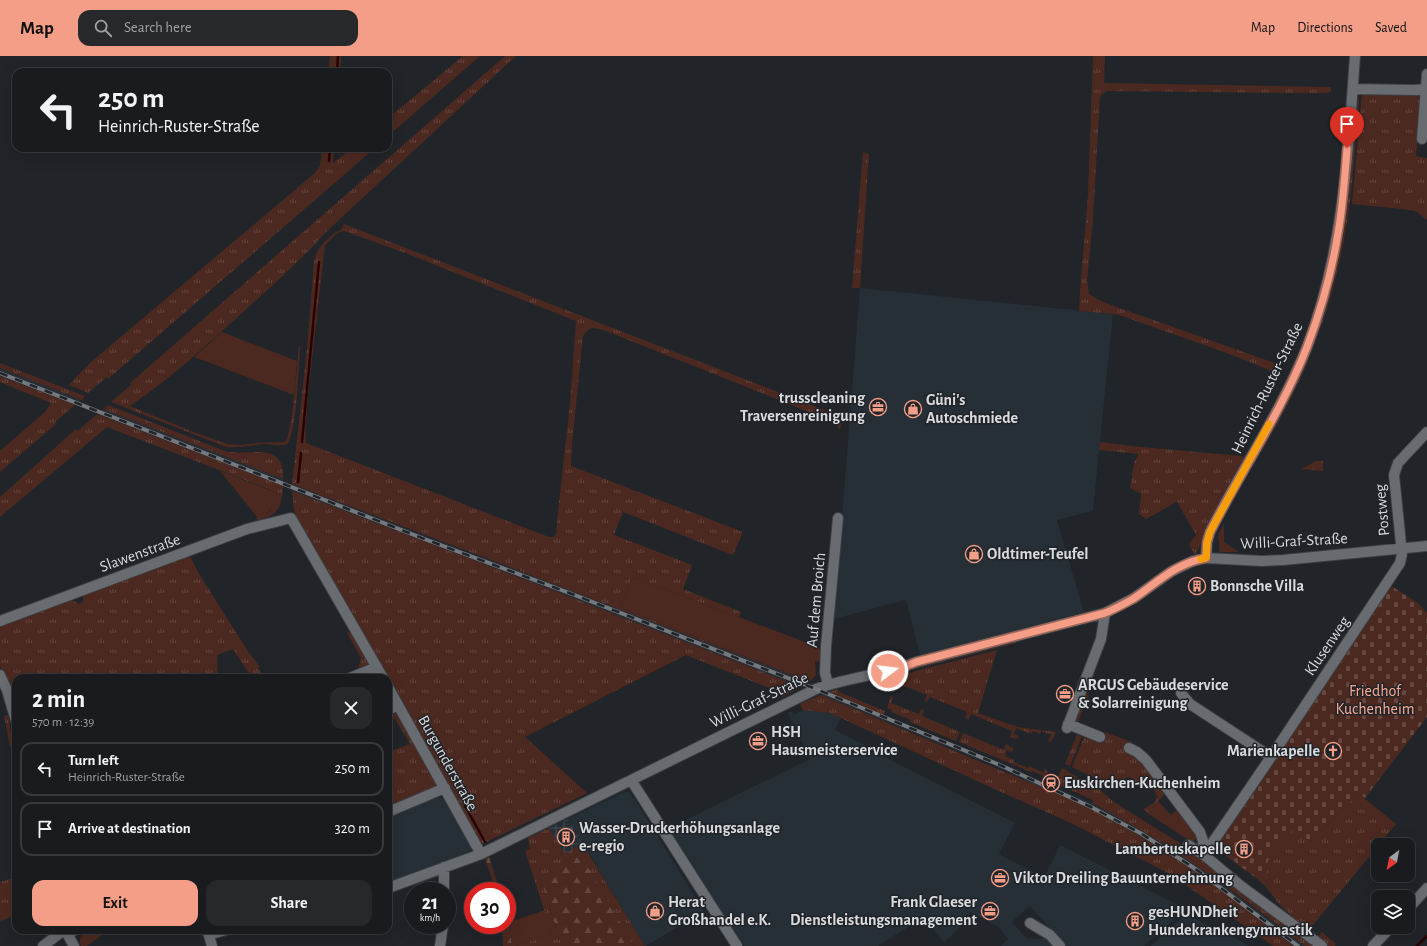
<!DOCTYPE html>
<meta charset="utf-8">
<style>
:root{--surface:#191b1e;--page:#26282b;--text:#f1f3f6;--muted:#9fa1a4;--line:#37393c;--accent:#f49e88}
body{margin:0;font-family:"Alegreya Sans",sans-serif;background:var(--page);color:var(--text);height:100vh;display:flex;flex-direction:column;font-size:15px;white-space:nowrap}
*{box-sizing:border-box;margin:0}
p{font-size:13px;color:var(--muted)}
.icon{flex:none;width:22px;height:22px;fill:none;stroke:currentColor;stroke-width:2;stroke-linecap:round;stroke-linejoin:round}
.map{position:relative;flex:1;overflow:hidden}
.details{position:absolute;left:12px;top:618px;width:380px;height:260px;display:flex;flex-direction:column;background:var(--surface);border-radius:12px;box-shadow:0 4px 16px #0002,0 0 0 1px var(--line)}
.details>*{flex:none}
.hud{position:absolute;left:12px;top:12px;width:380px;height:84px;border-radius:12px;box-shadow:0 4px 16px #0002,0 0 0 1px var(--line);background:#191b1e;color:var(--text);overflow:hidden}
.needle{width:26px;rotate:212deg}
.controls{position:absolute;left:1371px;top:782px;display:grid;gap:8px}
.controls a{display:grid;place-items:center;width:44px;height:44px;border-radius:8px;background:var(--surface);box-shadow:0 4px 16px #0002,0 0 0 1px var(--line);font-size:20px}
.speed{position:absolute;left:404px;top:826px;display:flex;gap:8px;font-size:20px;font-weight:700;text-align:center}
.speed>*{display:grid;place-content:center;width:52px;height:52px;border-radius:50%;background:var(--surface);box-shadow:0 4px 16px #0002,0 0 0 1px var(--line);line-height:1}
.speed small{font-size:10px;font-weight:400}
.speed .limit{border:6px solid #d22;background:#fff;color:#111}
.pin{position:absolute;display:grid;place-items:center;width:34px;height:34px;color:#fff;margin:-41px -17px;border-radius:50% 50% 50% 0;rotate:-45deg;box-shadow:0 0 4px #0007}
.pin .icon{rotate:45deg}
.me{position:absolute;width:44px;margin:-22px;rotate:75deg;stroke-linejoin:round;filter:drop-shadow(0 0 3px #0008)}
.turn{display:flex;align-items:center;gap:14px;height:84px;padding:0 20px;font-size:18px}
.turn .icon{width:52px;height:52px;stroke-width:2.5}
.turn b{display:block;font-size:28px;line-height:34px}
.round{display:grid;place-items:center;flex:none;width:42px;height:42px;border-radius:12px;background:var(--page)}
.summary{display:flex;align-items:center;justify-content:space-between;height:68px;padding:0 20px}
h1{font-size:24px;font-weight:700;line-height:30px}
.primary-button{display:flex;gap:8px;margin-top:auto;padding:8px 20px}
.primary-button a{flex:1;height:46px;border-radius:12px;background:var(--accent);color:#111;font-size:16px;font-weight:700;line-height:46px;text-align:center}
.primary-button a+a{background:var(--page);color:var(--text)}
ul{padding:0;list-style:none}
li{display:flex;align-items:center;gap:12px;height:54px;margin:0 8px 6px;padding:0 12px;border:2px solid var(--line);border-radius:12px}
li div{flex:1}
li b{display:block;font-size:15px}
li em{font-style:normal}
header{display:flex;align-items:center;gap:24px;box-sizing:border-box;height:56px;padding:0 20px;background:var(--accent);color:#111}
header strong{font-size:19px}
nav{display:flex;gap:22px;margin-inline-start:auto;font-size:14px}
.search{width:280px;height:36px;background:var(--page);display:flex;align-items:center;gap:10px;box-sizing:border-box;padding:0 14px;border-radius:12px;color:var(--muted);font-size:15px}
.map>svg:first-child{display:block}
.built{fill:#262e36}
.industrial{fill:url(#industrial-grid)}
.grass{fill:url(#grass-tufts);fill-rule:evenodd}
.forest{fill:url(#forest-firs)}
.cemetery{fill:url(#cemetery-stones)}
.green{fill:#4b2920}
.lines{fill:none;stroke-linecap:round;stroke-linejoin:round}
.stream{stroke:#2b0000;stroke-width:2.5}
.minor-casing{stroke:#3b3e42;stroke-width:12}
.tertiary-casing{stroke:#3b3e42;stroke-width:12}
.minor{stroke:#686c70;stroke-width:10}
.tertiary{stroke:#686c70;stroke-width:10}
.rail-casing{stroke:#75787c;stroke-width:4}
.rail{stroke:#212428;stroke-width:2.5;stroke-dasharray:8;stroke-linecap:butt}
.route-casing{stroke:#9f6758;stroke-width:10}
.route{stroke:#f49e88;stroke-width:7}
.slow{stroke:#f59e0b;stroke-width:7}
.labels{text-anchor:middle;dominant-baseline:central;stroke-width:3;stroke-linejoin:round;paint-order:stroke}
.street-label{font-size:16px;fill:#d8dadd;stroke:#212428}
.poi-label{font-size:16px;font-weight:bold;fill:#d8dadd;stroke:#212428;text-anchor:start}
.park-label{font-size:16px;fill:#feaa93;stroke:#212428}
</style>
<header>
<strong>Map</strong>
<div class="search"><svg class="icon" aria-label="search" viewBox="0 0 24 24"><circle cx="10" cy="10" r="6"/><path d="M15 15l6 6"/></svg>Search here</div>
<nav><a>Map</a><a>Directions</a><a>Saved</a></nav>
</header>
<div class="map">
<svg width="1427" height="890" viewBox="0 0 1427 890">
<defs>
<pattern id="industrial-grid" width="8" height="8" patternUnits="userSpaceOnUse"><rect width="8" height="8" fill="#262e36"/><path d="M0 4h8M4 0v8" fill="none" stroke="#454c53"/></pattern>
<pattern id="grass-tufts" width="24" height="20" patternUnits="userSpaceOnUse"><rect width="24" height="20" fill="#4b2920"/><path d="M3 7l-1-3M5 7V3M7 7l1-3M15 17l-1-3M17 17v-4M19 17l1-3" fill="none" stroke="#644740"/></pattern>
<pattern id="forest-firs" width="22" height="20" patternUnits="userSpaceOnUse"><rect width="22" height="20" fill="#4b2920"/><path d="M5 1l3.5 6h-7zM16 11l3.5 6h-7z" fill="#644740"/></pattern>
<pattern id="cemetery-stones" width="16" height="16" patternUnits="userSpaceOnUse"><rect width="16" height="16" fill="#4b2920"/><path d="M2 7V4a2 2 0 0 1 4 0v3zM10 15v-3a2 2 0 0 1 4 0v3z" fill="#644740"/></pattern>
</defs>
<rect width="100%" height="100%" fill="#212428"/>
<path class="built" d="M 860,232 L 1113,258 L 1093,455 L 1057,464 L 1084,556 L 920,599 L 906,544 L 834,563 Z
M 0,312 L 81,344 L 75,349 L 0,320 Z
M 103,353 L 283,423 L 283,430 L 97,358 Z
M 292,428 L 457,492 L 581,538 L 810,626 L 801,631 L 570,541 L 292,435 Z
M 829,636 L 1024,718 L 1092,747 L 1126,765 L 1205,815 L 1305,890 L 1293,890 L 1216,831 L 1158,791 L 1004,714 L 821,639 Z
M 803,654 L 830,657 L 841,662 L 835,674 L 875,694 L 875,696 L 1015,767 L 999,798 L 1034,816 L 1033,819 L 1043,824 L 1060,789 L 1186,853 L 1144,890 L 1066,890 L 1030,850 L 1012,866 L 1026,882 L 1047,883 L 1053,890 L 1001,890 L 1008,883 L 998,871 L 970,856 L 963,869 L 944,886 L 923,862 L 878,890 L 744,890 L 669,772 L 810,703 L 788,657 L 792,655 L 794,659 Z
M 624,736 L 628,736 L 636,745 L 704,855 L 646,890 L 645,890 L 568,763 Z
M 435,742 L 441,742 L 446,745 L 473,793 L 461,799 L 390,826 L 388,821 L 388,760 Z
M 1184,860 L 1190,860 L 1239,884 L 1249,890 L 1150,890 Z"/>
<path class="industrial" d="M 568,763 L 582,787 L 565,798 L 549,772 Z"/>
<path class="grass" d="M 330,0 L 341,0 L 340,16 L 328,16 Z
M 463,0 L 480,0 L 388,80 L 388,62 Z
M 505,0 L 516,0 L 327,175 C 301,204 272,230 243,256 C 207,289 171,322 130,350 L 196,377 L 227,388 L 240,389 L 257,387 L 285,386 C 293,378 297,305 299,289 L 300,291 C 299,308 297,378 287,388 C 280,391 273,388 265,388 C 252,389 240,392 226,391 L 111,346 L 131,329 L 130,327 Z
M 1093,0 L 1105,0 L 1104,26 L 1106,27 L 1331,31 L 1331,35 L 1328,37 L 1304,37 L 1107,35 L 1104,37 L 1100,41 L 1093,164 L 1087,225 L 1089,238 L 1099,244 L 1114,250 L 1275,307 L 1272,315 L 1224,296 L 1122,260 L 1113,258 L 1079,255 L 1080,236 L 1088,139 Z
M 1362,38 L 1416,39 L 1421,42 L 1416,100 L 1427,102 L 1427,164 L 1417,156 L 1411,154 L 1352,148 Z
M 1358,42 L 1359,45 C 1355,89 1353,134 1345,178 C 1338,217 1328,255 1313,292 C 1300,328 1281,362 1262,395 L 1260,396 L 1259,396 L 1333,221 L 1342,176 Z
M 322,92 L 334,92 L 333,107 L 352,92 L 375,92 L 108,323 L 107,321 L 88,337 L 69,329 L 77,320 L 91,306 L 315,117 L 320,110 Z
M 863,96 L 869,98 L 860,232 L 852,232 Z
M 344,168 L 827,355 L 837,358 L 842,358 L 840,374 L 835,367 L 829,364 L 606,275 C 595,272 590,269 583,280 L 572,388 L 571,410 L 743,476 L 733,499 L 623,456 L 614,479 L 692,509 L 683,533 L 741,556 L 739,561 L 633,521 L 620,551 L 810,626 L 292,428 L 307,293 L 314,205 C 317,190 329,180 342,173 ZM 344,175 L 408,198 L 576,265 L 570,347 L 558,456 L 556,478 L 553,481 L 549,481 L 306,387 L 305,376 L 308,339 L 325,189 C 331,184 336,176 344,175 Z
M 0,307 L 85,340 L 81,344 L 0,312 Z
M 0,320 L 75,349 L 55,366 L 56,368 L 0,416 L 0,395 L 45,356 L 51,347 L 0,326 Z
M 108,349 L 225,395 C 248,401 285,383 283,423 L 103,353 Z
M 97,358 L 283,430 C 281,453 279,458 257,465 L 257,461 L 270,456 L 273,448 L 273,443 L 271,441 L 271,434 L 107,371 L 0,461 L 0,441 L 76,373 L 78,375 Z
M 1100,386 L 1131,390 L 1241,400 L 1246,403 C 1235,422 1223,440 1213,459 C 1206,472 1203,487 1195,499 L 1189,488 L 1196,479 L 1177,446 L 1146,463 L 1139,458 L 1141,438 L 1130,432 L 1134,407 L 1139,398 L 1099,394 Z
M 1316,405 L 1323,405 L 1323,415 L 1301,413 Z
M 292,435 L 570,541 L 801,631 L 782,641 L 779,636 L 686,599 L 525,681 L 587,737 L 482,788 L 478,785 L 459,749 L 450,729 L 447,730 L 388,626 L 388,622 L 386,622 L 306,482 L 294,455 Z
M 1224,467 L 1224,486 L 1239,496 L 1220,496 L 1218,480 Z
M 190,500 L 198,516 L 247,594 L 260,611 L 258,612 L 264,622 L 252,622 L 233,593 L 217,599 L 218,622 L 16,622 L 16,647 L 0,609 L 0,568 L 68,542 L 79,548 L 83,546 L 83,540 L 86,535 Z
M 353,575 L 369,607 L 365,613 L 341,622 L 334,622 L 358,613 L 361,602 L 347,577 Z
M 1015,585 L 1016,587 L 904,616 L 904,615 L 919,610 Z
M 997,594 L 978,657 L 1018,671 L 1056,676 L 1051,686 L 1048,685 L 1051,679 L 1041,675 L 1040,678 L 1033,675 L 1031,678 L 1016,672 L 1014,678 L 1019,680 L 1017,683 L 1010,681 L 1012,675 L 971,658 L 968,664 L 965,662 L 967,656 L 930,641 L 927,646 L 924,645 L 927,639 L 899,628 L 896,633 L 895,633 L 899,624 L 897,620 Z
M 838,633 L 839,636 L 885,655 L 884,659 L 829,636 Z
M 1085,637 L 1089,639 L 1078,666 L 1075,664 Z
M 821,639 L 1079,747 C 1105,761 1132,775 1158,791 C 1205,821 1249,856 1293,890 L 1273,890 L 1170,818 L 1073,768 L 990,731 L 830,657 L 803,654 L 800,648 Z
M 891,640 L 893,641 L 891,647 L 919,658 L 921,653 L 924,654 L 922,660 L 960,676 L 956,685 L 910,666 L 911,664 L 891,656 L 892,654 L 887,652 Z
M 395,655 L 399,657 L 438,729 L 436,731 L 388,753 L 388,696 L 410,688 L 395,663 L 388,661 L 388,658 Z
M 8,659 L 13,690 L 10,691 L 4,660 Z
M 1105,676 L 1131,686 L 1126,693 L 1140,703 L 1166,737 L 1147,757 L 1144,753 L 1155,746 L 1157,740 L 1153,732 L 1147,728 L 1137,727 L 1128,721 L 1120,727 L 1101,725 L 1072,711 L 1084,681 L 1101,687 Z
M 963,677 L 1004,694 L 1006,688 L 1013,692 L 1013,696 L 1007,694 L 1005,700 L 1014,704 L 1013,706 L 1028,712 L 1029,710 L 1043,716 L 1045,713 L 1047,715 L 1046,719 L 1050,720 L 1049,722 L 1032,715 L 1031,716 L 959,686 Z
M 1077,678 L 1082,680 L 1070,710 L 1065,708 Z
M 1062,712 L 1087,727 L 1093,728 L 1114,746 L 1181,788 L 1317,890 L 1305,890 C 1237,837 1168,786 1092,747 L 1093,744 L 1055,727 Z
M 1359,738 L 1396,768 L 1308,875 L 1279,848 L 1266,831 L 1252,819 L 1267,831 C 1267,824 1265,815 1267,808 C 1269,796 1286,781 1294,772 L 1310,785 Z
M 549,772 L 565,798 L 582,787 L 645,890 L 634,890 L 584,806 L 577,799 L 540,821 L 562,890 L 516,890 L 552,878 L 525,795 L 530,793 L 528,782 Z
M 1223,780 C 1222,805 1238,801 1248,817 L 1225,799 L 1222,793 L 1217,789 Z
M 16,821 L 16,859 L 0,865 L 0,826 Z
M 1322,876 L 1336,888 L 1335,890 L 1328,890 L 1317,882 Z"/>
<path class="forest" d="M 577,799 L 584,805 L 634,890 L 562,890 L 540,821 Z
M 489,801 L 500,835 L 496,835 L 485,802 Z
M 507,857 L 510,866 L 512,890 L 503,890 L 502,869 L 507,869 Z"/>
<path class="cemetery" d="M 1390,529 L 1418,547 L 1427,557 L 1427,661 L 1365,742 L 1359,738 L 1310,785 L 1294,773 C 1285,782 1269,796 1267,809 C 1265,816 1267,824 1267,831 L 1227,799 L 1223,789 L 1223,780 Z"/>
<path class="green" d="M 222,276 L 297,305 L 294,339 L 194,301 Z
M 220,415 L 272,435 L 271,441 L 273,443 C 274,455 268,457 257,461 Z
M 633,521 L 818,591 L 821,595 L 821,604 L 819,606 L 815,605 L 816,619 L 810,626 L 620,551 Z
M 1158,745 L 1171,759 L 1178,753 L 1197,778 L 1196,783 L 1194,785 L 1190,785 L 1147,757 Z
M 545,854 L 552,878 L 516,890 L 512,890 L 510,866 Z
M 85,874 L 109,874 L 87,890 L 81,890 C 78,883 81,879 85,874 Z"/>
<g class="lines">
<path class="stream" d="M 337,16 L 338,0
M 329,105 L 330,92
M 302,386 L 319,206
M 298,426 L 301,397
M 465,750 L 485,786
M 1417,890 L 1427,880"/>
<g class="minor-casing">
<path id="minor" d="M 1353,33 L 1414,34 L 1427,33
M 1422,83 L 1427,18
M 1206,502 L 1207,486 L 1210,476 C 1241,414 1281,356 1307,291 C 1343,198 1348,98 1355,0
M 0,565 L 247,473 L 291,462 L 383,622
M 350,622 L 377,611
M 828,628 L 825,617 L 826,590 L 838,462
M 388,631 L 481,798
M 1181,637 L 1190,648 L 1271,701
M 388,654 L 398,649
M 1068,668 L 1100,681
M 1067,672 L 1101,583 L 1105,557
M 1129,692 L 1137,696 L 1146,704 L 1200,776 L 1203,785 L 1204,799
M 631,724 L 737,890
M 388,756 L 445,732
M 1188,789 L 1204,799 L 1241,830 L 1322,890
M 1204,799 L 1271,701 L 1400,507 L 1402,498 L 1394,419 L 1398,407 L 1427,376
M 444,811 L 444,835
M 388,832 L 481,798 L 816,633 C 848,621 884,619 916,606 L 1105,557 L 1134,542 L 1172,515 L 1193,505 L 1206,502 L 1262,505 L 1283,504 L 1427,490
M 1408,853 L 1427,832
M 1030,867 L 1050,879 L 1060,890
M 66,874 L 73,875 L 75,874
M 204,874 L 208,876 L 212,890
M 208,876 L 215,877 L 226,874
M 43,890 L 64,874
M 440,890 L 443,869
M 1373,890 L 1391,871"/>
</g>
<g class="tertiary-casing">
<path id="tertiary" d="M 0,619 L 7,634 L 16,665
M 65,874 L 74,890"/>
</g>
<use href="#minor" class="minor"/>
<use href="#tertiary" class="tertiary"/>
<g class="rail-casing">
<path id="rail" d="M 0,317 L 427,484 L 572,538 L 816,633 L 1000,709 L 1091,751 L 1142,778 L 1197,814 L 1298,890"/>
</g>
<use href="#rail" class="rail"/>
</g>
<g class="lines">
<g class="route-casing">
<path id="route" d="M 888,615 L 904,611 L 916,606 L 1105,557 C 1115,553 1124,548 1133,543 C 1158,526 1176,507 1206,502 L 1207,486 L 1210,476 C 1241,415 1282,355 1307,291 C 1321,254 1332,215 1338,177 C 1343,149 1345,120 1347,92"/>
</g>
<use href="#route" class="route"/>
<path class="slow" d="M 1201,503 L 1206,502 L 1207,486 L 1210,476 L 1269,368"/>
</g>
<defs>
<g id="office-ring" transform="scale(0.9)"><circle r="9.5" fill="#212428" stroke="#f49e88" stroke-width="1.5"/><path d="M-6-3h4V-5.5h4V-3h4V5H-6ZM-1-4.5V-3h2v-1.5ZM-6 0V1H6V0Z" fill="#f49e88"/></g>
<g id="shop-ring" transform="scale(0.9)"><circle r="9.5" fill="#212428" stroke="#f49e88" stroke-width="1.5"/><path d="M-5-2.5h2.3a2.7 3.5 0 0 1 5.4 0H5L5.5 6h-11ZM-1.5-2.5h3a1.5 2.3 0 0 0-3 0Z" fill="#f49e88"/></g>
<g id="building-ring" transform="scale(0.9)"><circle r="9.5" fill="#212428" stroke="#f49e88" stroke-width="1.5"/><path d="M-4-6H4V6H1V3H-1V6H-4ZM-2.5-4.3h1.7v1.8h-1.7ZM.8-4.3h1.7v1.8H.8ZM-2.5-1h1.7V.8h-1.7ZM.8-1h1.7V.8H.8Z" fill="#f49e88"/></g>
<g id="church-ring" transform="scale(0.9)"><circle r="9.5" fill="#212428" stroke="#f49e88" stroke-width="1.5"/><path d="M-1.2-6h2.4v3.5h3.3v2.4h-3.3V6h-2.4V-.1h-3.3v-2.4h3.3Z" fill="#f49e88"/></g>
<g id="station-ring" transform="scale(0.9)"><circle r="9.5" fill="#212428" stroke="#f49e88" stroke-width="1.5"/><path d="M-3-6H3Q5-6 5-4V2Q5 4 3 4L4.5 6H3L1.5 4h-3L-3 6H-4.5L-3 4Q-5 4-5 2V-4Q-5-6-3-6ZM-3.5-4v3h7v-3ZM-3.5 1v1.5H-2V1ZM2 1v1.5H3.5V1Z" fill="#f49e88"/></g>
</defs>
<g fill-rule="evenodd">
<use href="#office-ring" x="878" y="351"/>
<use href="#shop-ring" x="913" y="353"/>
<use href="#shop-ring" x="974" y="498"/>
<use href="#building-ring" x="1197" y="530"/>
<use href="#office-ring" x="1065" y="638"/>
<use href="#office-ring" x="758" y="685"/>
<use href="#church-ring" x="1333" y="695"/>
<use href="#station-ring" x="1051" y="727"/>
<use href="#building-ring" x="566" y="781"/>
<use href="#building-ring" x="1244" y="793"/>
<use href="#office-ring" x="1000" y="822"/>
<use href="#shop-ring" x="655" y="855"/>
<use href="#office-ring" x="990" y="855"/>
<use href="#building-ring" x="1135" y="865"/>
</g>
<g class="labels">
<g class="street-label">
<text transform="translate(1267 332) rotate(-64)">Heinrich-Ruster-Straße</text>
<text transform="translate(1382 454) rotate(-95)">Postweg</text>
<text transform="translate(1294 485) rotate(-3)">Willi-Graf-Straße</text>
<text transform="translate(140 497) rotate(-20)">Slawenstraße</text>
<text transform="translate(816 544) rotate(-85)">Auf dem Broich</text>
<text transform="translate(1327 590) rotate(-56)">Klusenweg</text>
<text transform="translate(759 644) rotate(-26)">Willi-Graf-Straße</text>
<text transform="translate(448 707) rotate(61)">Burgunderstraße</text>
</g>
<g class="poi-label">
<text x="865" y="342" text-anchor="end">trusscleaning<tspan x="865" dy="18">Traversenreinigung</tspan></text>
<text x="926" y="344">Güni's<tspan x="926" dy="18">Autoschmiede</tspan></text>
<text x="987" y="498">Oldtimer-Teufel</text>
<text x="1210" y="530">Bonnsche Villa</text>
<text x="1078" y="629">ARGUS Gebäudeservice<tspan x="1078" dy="18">&amp; Solarreinigung</tspan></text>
<text x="771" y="676">HSH<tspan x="771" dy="18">Hausmeisterservice</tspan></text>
<text x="1320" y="695" text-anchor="end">Marienkapelle</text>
<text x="1064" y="727">Euskirchen-Kuchenheim</text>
<text x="579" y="772">Wasser-Druckerhöhungsanlage<tspan x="579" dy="18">e-regio</tspan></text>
<text x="1231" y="793" text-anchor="end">Lambertuskapelle</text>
<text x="1013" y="822">Viktor Dreiling Bauunternehmung</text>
<text x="668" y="846">Herat<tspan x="668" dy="18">Großhandel e.K.</tspan></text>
<text x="977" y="846" text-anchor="end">Frank Glaeser<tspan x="977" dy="18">Dienstleistungsmanagement</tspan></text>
<text x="1148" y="856">gesHUNDheit<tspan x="1148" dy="18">Hundekrankengymnastik</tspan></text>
</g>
<g class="park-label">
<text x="1375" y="635">Friedhof<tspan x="1375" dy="18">Kuchenheim</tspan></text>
</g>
</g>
</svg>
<div class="controls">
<a><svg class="needle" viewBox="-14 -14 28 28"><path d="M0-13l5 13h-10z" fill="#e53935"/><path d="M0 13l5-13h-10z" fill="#9fa1a4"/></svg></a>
<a><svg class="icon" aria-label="layers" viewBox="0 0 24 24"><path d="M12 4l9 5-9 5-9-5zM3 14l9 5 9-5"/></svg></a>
</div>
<div class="speed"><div>21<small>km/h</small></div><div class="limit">30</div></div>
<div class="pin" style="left:1347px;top:92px;background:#d93025"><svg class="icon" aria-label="arrive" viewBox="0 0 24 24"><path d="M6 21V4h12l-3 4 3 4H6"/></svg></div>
<svg class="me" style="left:888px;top:615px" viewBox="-20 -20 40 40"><circle r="17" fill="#f49e88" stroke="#fff" stroke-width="3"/><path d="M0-11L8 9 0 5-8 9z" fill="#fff"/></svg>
<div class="hud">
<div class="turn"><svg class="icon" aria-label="left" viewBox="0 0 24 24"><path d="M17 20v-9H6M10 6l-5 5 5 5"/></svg><div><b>250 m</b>Heinrich-Ruster-Straße</div></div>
</div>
<section class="details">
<div class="summary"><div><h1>2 min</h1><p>570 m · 12:39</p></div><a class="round"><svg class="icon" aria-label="close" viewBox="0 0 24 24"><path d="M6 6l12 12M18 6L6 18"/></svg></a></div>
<ul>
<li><svg class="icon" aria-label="left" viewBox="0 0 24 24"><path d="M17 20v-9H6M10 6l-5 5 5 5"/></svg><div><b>Turn left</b><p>Heinrich-Ruster-Straße</p></div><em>250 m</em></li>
<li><svg class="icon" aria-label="arrive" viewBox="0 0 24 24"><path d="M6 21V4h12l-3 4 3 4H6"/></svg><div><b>Arrive at destination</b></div><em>320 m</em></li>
</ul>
<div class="primary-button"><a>Exit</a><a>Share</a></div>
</section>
</div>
